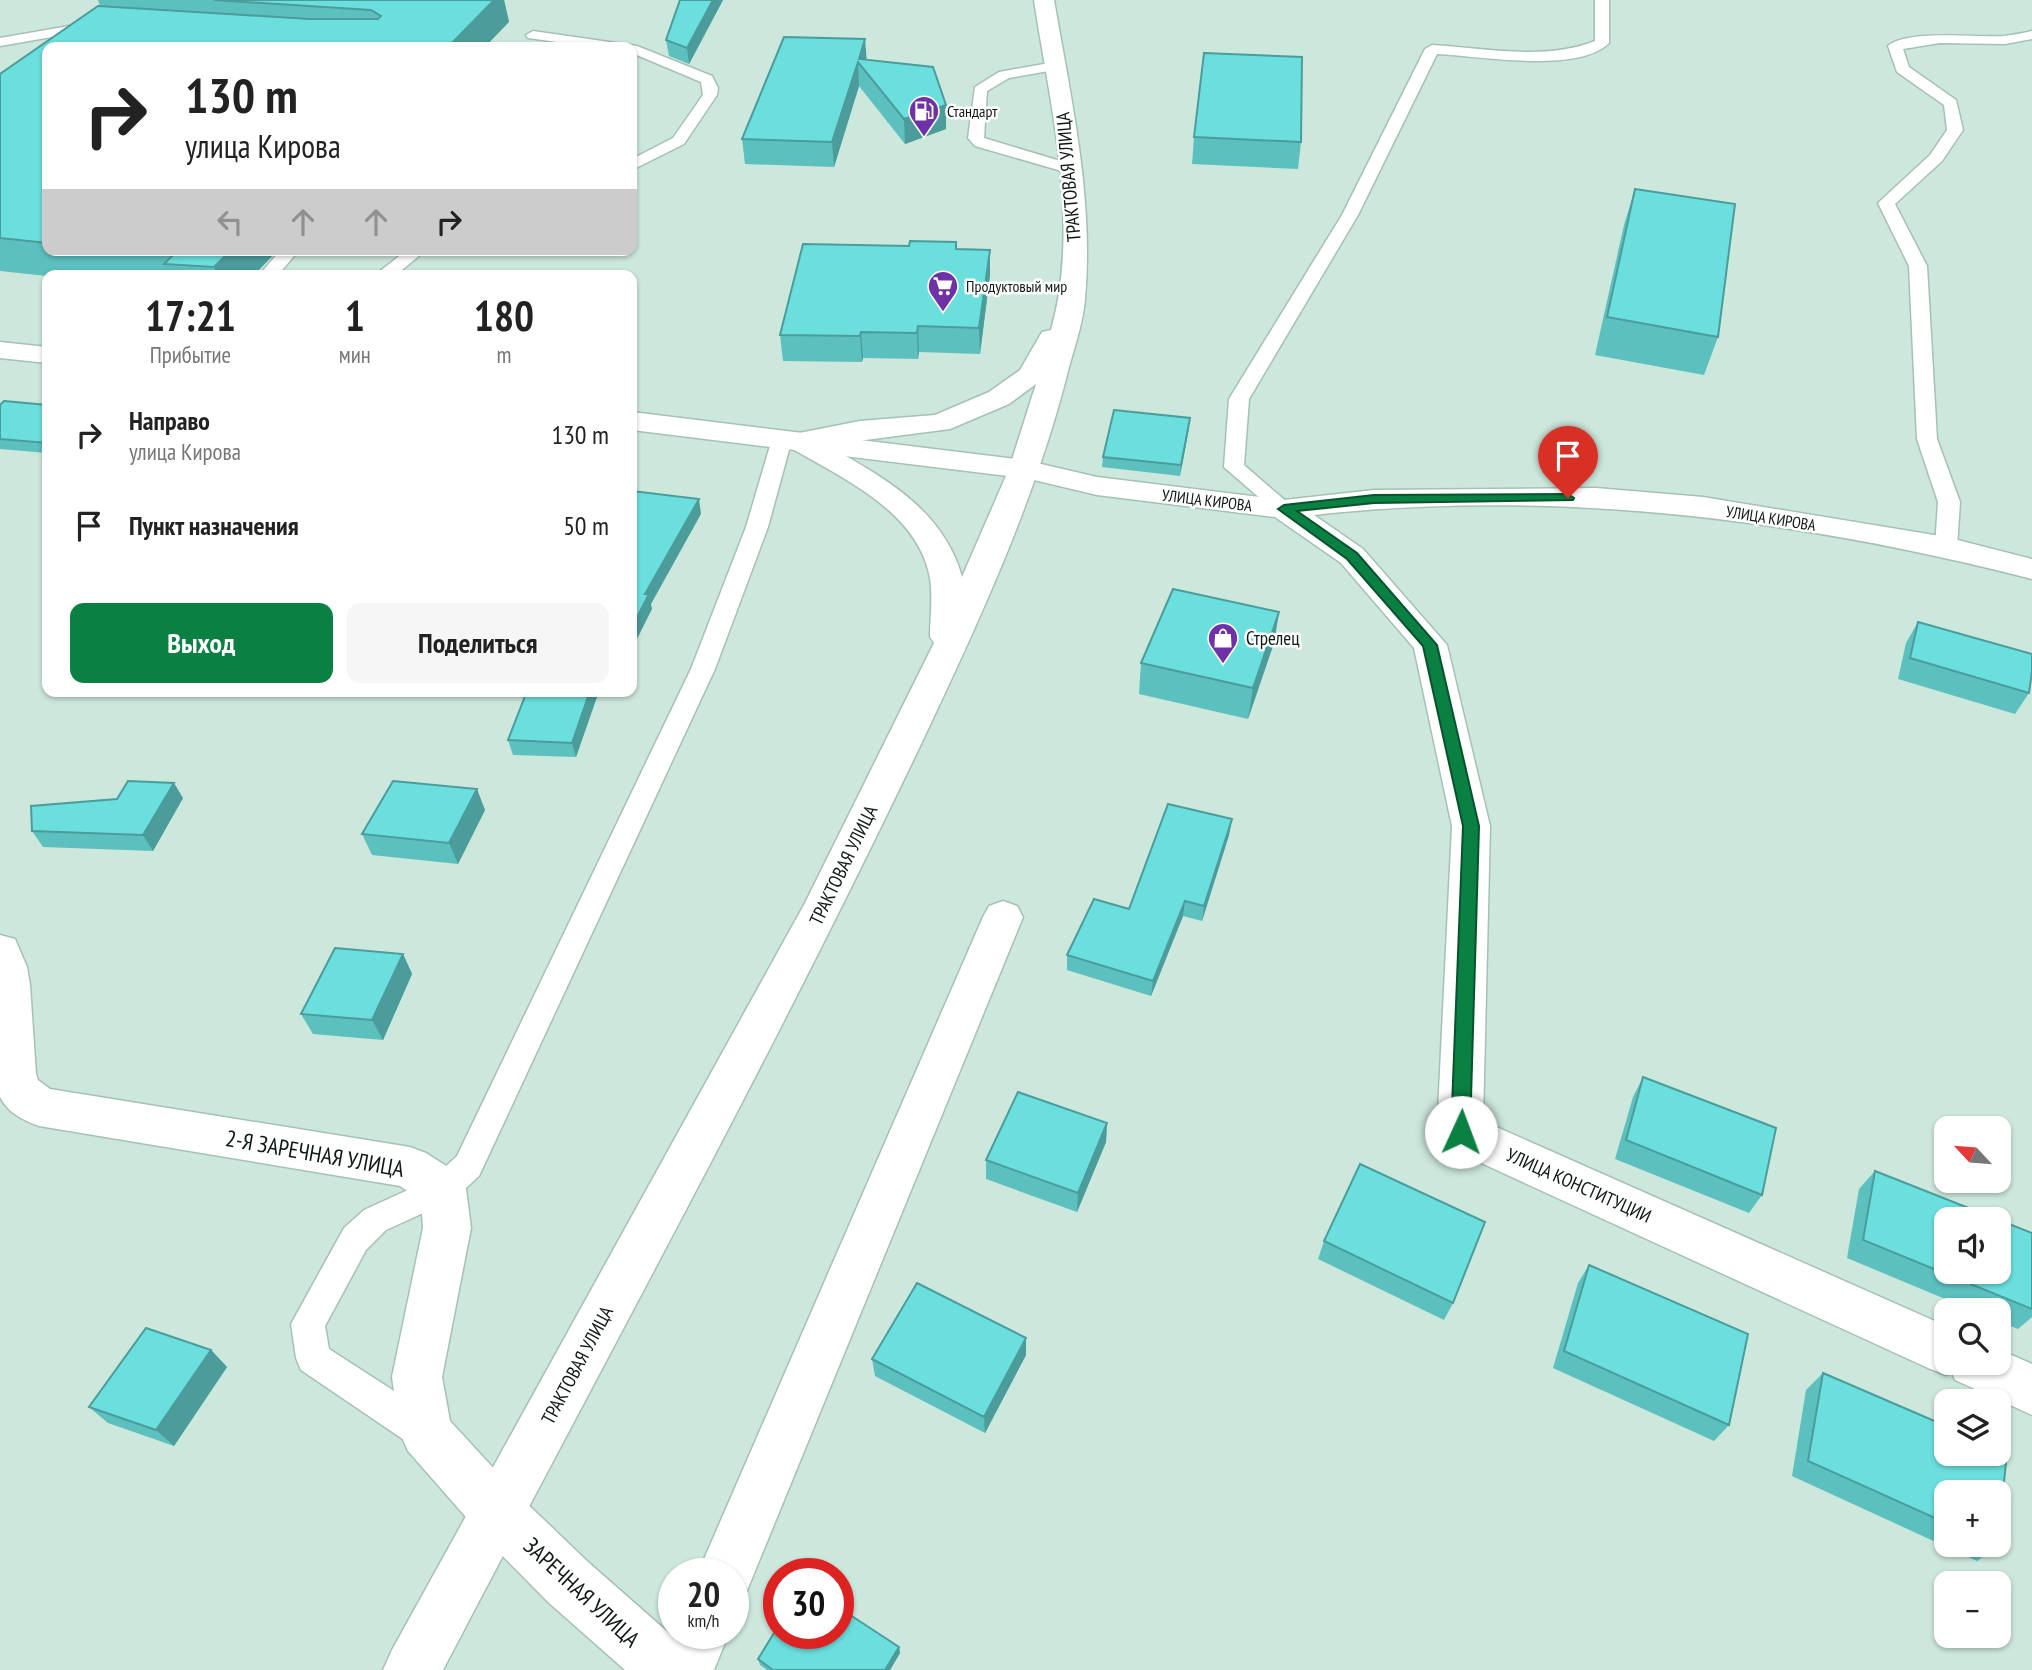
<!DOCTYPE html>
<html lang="ru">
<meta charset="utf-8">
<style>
:root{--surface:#fff;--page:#f6f6f6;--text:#222;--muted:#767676;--accent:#0b8043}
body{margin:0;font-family:"PT Sans Narrow",sans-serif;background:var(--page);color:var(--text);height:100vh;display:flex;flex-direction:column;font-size:26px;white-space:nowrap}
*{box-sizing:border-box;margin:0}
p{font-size:23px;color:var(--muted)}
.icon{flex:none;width:38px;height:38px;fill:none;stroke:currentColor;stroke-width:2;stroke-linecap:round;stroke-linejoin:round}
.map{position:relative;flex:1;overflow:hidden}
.sheet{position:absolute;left:42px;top:270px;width:595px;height:427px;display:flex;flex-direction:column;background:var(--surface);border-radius:14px;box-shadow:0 2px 5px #0004}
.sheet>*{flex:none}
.hud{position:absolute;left:42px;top:42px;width:595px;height:214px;border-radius:14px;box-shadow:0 2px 5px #0004;background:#fff;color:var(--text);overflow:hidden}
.needle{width:46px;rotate:296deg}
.buttons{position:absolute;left:1934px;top:1116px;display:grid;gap:14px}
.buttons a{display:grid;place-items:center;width:77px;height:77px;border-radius:14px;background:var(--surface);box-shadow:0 2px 5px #0004;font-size:35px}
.speed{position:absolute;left:658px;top:1558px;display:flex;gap:14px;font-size:35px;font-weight:700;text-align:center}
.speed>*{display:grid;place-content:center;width:91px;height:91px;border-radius:50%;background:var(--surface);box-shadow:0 2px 5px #0004;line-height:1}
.speed small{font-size:18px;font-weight:400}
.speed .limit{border:10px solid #d22;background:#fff;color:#111}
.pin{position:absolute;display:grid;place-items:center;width:60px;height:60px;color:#fff;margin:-72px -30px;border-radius:50% 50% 50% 0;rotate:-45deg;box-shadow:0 0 7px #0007}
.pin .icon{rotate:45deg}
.me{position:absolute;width:77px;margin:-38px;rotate:2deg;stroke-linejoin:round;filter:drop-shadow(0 0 5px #0008)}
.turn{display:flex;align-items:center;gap:24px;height:147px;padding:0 28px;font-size:32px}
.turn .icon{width:91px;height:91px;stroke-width:2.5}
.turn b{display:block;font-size:49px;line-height:60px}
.lanes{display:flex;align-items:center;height:66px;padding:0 28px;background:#0003;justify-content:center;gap:35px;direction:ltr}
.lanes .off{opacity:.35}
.eta{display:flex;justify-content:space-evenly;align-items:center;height:119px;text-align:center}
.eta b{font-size:42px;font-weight:700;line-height:49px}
.primary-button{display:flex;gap:14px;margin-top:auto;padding:14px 28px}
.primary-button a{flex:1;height:80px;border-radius:14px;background:var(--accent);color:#fff;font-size:28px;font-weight:700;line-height:80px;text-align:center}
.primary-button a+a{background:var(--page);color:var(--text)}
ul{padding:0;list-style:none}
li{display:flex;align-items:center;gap:21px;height:91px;padding:0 28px}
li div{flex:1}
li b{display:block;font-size:26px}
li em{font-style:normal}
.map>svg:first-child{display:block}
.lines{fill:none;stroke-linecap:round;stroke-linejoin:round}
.service-casing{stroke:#a6c0b5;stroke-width:3}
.minor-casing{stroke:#a6c0b5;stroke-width:3}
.tertiary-casing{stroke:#a6c0b5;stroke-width:3}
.trunk-casing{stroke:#a6c0b5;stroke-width:3}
.service{fill:#fff;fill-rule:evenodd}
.minor{fill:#fff;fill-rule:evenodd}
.tertiary{fill:#fff;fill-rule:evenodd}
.trunk{fill:#fff;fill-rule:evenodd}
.wall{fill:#5cc0bf}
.shaded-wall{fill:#4b9c9b}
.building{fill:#6bdfde;stroke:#4b9c9b;stroke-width:2;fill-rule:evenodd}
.route{fill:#0b8043;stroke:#07532c;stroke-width:2}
.labels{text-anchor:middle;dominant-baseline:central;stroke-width:5;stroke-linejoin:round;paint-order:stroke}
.far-poi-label{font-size:16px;fill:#0e1814;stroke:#fff;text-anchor:start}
.far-street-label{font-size:16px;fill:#0e1814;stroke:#fff}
.street-label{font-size:19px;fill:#0e1814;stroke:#fff}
.poi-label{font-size:19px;fill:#0e1814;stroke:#fff;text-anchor:start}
.near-street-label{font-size:23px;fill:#0e1814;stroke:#fff}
</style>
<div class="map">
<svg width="2032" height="1670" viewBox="0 0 2032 1670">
<rect width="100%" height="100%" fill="#cce7db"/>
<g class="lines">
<g class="service-casing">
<path id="service" d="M 1595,0 L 1609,0 L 1609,43 C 1578,74 1479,56 1437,54 L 1358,215 L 1249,399 L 1244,465 L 1295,509 L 1291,513 L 1277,513 L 1224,467 L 1229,399 L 1342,215 L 1425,49 L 1432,45 C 1484,48 1546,61 1595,41 Z
M 95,25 L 102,29 L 100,32 L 69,34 L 0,46 L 0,38 L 69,26 Z
M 533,31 L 637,46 L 712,76 L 718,88 L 717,95 L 684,144 L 632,170 L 632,159 L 673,138 L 703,95 L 701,82 L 632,53 L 632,47 L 594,47 L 528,38 L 526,35 Z
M 2032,31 L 2032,39 L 2005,44 L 1940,43 L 1903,49 L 1909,67 L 1956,100 L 1963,130 L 1942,161 L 1895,204 L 1927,266 L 1937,439 L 1960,502 L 1957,547 L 1954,552 L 1938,552 L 1935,547 L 1938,502 L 1917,439 L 1909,266 L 1878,203 L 1930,155 L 1947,130 L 1944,105 L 1897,72 L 1888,46 C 1908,29 1977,38 2004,36 C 2013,35 2023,33 2032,31 Z
M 1055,62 L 1062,66 L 1060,69 L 1009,78 L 987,91 L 984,138 L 1077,166 L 1079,169 L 1077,172 L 1065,172 L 975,146 L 968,138 L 975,87 L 999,72 Z
M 281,250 L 299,250 L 278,275 L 259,275 Z
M 407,250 L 426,250 L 396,275 L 375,275 Z
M 782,433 L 789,435 L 792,439 L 768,527 L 715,669 L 479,1176 L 454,1199 L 386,1230 L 366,1250 L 325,1326 L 329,1349 L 439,1420 L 444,1433 L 439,1446 L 426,1451 L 413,1446 L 301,1370 L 296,1358 L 291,1324 L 344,1228 L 364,1210 L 432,1179 L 457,1156 L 691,669 L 746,527 L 772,439 L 775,435 Z"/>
</g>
<g class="minor-casing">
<path id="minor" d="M 1024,460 L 1097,477 L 1284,500 L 1374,490 L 1596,488 L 1703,497 L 1946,537 L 2032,559 L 2032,579 C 1798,519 1554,488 1314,515 L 1363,549 L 1447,645 L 1490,826 L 1483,1121 L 1946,1326 L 1946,1363 L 1998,1363 L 1998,1349 L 2032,1364 L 2032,1415 L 1955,1380 L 1952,1373 L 1946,1375 L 1928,1368 L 1444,1146 L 1437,1132 L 1452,826 L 1414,648 L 1341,563 L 1275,517 L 1097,495 L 1013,475 L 1009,469 L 1013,463 Z
M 1003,901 L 1017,906 L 1023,917 L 746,1593 L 733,1598 L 733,1573 L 698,1573 L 983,917 L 989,906 Z
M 0,935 L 15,939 L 27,967 L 30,985 L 36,1074 L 38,1080 L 50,1089 L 410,1147 L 426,1153 L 459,1174 L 466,1189 L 471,1228 L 442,1377 L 450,1421 L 517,1494 L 588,1562 L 671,1635 L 674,1629 L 674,1633 L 729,1633 L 714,1670 L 625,1670 L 548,1602 L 479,1532 L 408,1451 L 400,1433 L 392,1377 L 423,1228 L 421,1200 L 400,1186 L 39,1126 C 23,1120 8,1113 0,1097 Z"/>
</g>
<g class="tertiary-casing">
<path id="tertiary" d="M 0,342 L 47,347 L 47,363 L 0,358 Z
M 632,412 L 1024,460 L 1035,463 L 1039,469 L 1035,475 L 1024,478 L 632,430 Z"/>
</g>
<g class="trunk-casing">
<path id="trunk" d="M 1034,0 L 1054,0 C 1071,99 1094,198 1085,299 C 1083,326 1072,353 1066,379 C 1033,505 977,626 921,744 C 772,1057 604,1362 443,1670 L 383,1670 L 392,1650 L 805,903 L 934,643 L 930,637 C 930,618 933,597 930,578 C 918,511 842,478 789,447 L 784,441 L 789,435 L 860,421 L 935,415 L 989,392 L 1020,370 L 1042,332 L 1051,330 C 1081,224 1050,106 1034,0 ZM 1036,384 L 1009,469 L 962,577 C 943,509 884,478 827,445 L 950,429 L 1009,404 Z"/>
</g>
<use href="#service" class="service"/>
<use href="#minor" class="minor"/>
<use href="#tertiary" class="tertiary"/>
<use href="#trunk" class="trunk"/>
</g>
<path class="wall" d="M 98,0 L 504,0 L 509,22 L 47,47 L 47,250 L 278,250 L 254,275 L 47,275 L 47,276 L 0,271 L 0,74 L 100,6 Z
M 680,0 L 723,0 L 689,64 L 669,56 L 666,40 Z
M 784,37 L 867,60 L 946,105 L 946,129 L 905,144 L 859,86 L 834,167 L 745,164 L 742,139 Z
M 1194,137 L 1301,142 L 1298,169 L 1192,164 Z
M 1635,189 L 1718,337 L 1704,375 L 1595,355 L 1624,225 Z
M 956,242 L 956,249 L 990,250 L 990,275 L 980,354 L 919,352 L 918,359 L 863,358 L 862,362 L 783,361 L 780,335 L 909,246 Z
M 0,405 L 47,405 L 47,453 L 0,449 Z
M 1189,428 L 1180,476 L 1102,467 L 1103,457 Z
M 1279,612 L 1274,643 L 1248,719 L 1139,694 L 1141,663 Z
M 1918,622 L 2029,693 L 2015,714 L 1898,679 L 1906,643 Z
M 599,691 L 576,757 L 513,755 L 508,740 Z
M 183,798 L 153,851 L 43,847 L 32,831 Z
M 485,810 L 458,864 L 372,855 L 362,834 Z
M 1232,819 L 1229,835 L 1202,921 L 1183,916 L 1151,996 L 1067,970 L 1067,955 L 1129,909 Z
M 403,954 L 412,974 L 383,1040 L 313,1034 L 301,1014 Z
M 1643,1077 L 1762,1195 L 1749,1213 L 1615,1159 L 1633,1097 Z
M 1107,1123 L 1106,1142 L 1077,1212 L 986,1179 L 986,1160 Z
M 1875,1171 L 2032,1233 L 2032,1317 L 2018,1329 L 1998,1321 L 1998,1311 L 1974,1311 L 1847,1258 L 1859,1189 Z
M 1324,1241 L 1453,1303 L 1444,1320 L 1318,1259 Z
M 1589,1265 L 1729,1425 L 1714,1441 L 1553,1368 L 1578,1283 Z
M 1026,1338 L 1026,1355 L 985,1433 L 875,1376 L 872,1359 Z
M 211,1350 L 227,1367 L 174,1446 L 108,1423 L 89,1407 Z
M 1823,1373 L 1946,1493 L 1946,1545 L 1998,1545 L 1998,1546 L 1977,1561 L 1792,1476 L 1806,1390 Z
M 899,1647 L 900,1653 L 890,1670 L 767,1670 L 760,1665 L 758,1659 Z"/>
<path class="shaded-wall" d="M 494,0 L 504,0 L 509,22 L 485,47 L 448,47 Z
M 713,0 L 723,0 L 689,64 L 687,48 Z
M 865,39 L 867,63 L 859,59 Z
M 858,62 L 859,86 L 834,167 L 832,142 Z
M 946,105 L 946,129 L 905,144 L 904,119 Z
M 231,250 L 278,250 L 254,275 L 218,275 L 214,267 Z
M 990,250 L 990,275 L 980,354 L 979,328 Z
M 918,326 L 919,352 L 918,359 L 917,333 Z
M 861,332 L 863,358 L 862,362 L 860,336 Z
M 1190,418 L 1189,428 L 1180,476 L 1181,465 Z
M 699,499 L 701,514 L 651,604 L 652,609 L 632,649 L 632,627 L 645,594 Z
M 1279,612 L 1274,643 L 1248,719 L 1253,688 Z
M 590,691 L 599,691 L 576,757 L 572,743 Z
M 174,783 L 183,798 L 153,851 L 143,835 Z
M 477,789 L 485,810 L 458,864 L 449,843 Z
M 1232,819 L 1229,835 L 1202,921 L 1204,906 Z
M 1185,901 L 1183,916 L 1151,996 L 1153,981 Z
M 403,954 L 412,974 L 383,1040 L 372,1020 Z
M 1107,1123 L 1106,1142 L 1077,1212 L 1078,1193 Z
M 1026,1338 L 1026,1355 L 985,1433 L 984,1417 Z
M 211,1350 L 227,1367 L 174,1446 L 156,1430 Z
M 899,1647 L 900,1653 L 890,1670 L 885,1670 Z"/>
<path class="building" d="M 214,0 L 494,0 L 448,47 L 47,47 L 47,243 L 0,238 L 0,74 L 98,6 L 309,19 L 378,19 L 381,16 L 371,10 Z
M 680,0 L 713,0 L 687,48 L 666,40 Z
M 784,37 L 865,39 L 859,59 L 933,67 L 946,105 L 904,119 L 858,62 L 832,142 L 742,139 Z
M 1204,53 L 1302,57 L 1301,142 L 1194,137 Z
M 1635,189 L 1735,204 L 1718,337 L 1607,317 Z
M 910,241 L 956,242 L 956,249 L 990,250 L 979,328 L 918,326 L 917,333 L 861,332 L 860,336 L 780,335 L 803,244 L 909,246 Z
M 135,250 L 231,250 L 214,267 L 164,264 L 174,254 Z
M 4,401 L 47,405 L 47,443 L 0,439 L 0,405 Z
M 1114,410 L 1190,418 L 1181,465 L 1103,457 Z
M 632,491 L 699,499 L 645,594 L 649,594 L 632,627 Z
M 1173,589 L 1279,612 L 1253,688 L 1141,663 Z
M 1918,622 L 2032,654 L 2032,671 L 2029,693 L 1910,658 Z
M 527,691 L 590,691 L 572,743 L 508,740 Z
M 128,781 L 174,783 L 143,835 L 32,831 L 31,806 L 117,799 Z
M 393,781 L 477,789 L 449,843 L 362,834 Z
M 1168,804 L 1232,819 L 1204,906 L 1185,901 L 1153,981 L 1067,955 L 1094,899 L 1129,909 Z
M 335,948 L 403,954 L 372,1020 L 301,1014 Z
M 1643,1077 L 1776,1128 L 1762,1195 L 1626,1140 Z
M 1018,1092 L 1107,1123 L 1078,1193 L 986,1160 Z
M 1360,1164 L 1485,1222 L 1453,1303 L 1324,1241 Z
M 1875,1171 L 2032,1233 L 2032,1309 L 1863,1240 ZM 1946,1220 L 1998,1220 L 1998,1272 L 1946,1272 Z
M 1589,1265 L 1748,1334 L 1729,1425 L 1564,1351 Z
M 917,1283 L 1026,1338 L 984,1417 L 872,1359 Z
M 146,1328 L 211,1350 L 156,1430 L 89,1407 Z
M 1823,1373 L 1946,1426 L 1946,1454 L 1998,1454 L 1998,1449 L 2007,1453 L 1998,1540 L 1998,1493 L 1946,1493 L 1946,1523 L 1808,1461 Z
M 838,1607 L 899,1647 L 885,1670 L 773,1670 L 758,1659 L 779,1625 L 779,1633 L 838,1633 Z"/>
<path class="route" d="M 1568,494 L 1574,498 L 1573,500 L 1374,503 L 1297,511 L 1357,553 L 1437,645 L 1479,826 L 1470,1132 L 1467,1138 L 1461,1140 L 1454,1138 L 1451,1132 L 1463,826 L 1423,646 L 1347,559 L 1278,509 L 1284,505 L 1374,495 Z"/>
<defs>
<g id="fuel-pin" transform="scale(1.575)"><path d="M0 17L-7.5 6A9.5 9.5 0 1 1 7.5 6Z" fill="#6f31a7" stroke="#fff"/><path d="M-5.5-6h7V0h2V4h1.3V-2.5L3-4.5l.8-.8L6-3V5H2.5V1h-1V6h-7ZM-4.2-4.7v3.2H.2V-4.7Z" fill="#fff"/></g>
<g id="supermarket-pin" transform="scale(1.575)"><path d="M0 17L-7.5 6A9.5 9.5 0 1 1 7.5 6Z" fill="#6f31a7" stroke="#fff"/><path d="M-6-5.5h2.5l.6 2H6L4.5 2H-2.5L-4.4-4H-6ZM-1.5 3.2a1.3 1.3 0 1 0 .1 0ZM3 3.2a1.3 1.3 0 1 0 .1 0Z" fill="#fff"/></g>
<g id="shop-pin" transform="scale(1.575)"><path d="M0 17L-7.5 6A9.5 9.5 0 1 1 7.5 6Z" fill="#6f31a7" stroke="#fff"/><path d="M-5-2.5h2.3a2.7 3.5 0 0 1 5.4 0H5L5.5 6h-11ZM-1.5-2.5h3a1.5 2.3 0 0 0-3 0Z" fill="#fff"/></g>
</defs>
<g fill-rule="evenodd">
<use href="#fuel-pin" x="924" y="111"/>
<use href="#supermarket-pin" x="943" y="286"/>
<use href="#shop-pin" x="1223" y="638"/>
</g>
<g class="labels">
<g class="far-poi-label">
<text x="947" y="111">Стандарт</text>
<text x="966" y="286">Продуктовый мир</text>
</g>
<g class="far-street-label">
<text transform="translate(1207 500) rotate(7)">УЛИЦА КИРОВА</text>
<text transform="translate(1771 518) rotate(9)">УЛИЦА КИРОВА</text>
</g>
<g class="street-label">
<text transform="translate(1068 177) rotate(-95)">ТРАКТОВАЯ УЛИЦА</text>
<text transform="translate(843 865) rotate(-64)">ТРАКТОВАЯ УЛИЦА</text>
<text transform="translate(1579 1185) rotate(24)">УЛИЦА КОНСТИТУЦИИ</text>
<text transform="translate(577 1365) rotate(-62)">ТРАКТОВАЯ УЛИЦА</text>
</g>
<g class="poi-label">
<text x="1246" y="638">Стрелец</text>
</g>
<g class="near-street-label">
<text transform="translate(315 1153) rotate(10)">2-Я ЗАРЕЧНАЯ УЛИЦА</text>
<text transform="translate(582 1592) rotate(43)">ЗАРЕЧНАЯ УЛИЦА</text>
</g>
</g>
</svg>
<div class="buttons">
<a><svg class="needle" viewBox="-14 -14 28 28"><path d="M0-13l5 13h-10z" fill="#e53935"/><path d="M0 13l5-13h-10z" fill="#767676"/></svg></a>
<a><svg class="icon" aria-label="sound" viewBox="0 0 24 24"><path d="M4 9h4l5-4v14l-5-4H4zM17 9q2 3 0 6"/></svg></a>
<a><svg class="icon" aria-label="search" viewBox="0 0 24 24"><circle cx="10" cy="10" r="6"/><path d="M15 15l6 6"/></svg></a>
<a><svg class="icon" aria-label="layers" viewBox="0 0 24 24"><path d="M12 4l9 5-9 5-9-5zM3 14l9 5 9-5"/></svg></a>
<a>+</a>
<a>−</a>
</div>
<div class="speed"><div>20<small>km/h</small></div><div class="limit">30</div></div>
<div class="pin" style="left:1568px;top:498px;background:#d93025"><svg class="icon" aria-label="arrive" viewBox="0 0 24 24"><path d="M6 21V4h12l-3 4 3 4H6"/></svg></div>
<svg class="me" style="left:1461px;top:1132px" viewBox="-20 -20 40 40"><circle r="19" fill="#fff"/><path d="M0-13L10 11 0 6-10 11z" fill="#0b8043"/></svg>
<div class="hud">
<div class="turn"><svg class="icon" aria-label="right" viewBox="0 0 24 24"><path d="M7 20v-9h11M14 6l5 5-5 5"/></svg><div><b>130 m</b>улица Кирова</div></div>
<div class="lanes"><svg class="icon off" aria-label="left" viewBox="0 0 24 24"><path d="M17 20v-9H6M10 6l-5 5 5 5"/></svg><svg class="icon off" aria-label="ahead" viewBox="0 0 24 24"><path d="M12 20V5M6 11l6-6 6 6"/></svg><svg class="icon off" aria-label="ahead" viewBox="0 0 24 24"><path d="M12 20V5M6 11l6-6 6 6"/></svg><svg class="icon" aria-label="right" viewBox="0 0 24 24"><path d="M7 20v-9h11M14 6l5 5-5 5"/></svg></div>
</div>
<section class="sheet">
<div class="eta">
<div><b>17:21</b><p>Прибытие</p></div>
<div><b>1</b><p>мин</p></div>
<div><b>180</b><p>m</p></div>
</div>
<ul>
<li><svg class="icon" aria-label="right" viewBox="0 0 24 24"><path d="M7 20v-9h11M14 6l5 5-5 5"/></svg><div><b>Направо</b><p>улица Кирова</p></div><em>130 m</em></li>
<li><svg class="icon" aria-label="arrive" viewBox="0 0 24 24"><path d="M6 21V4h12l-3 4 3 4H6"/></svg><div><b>Пункт назначения</b></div><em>50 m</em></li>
</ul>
<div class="primary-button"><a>Выход</a><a>Поделиться</a></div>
</section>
</div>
